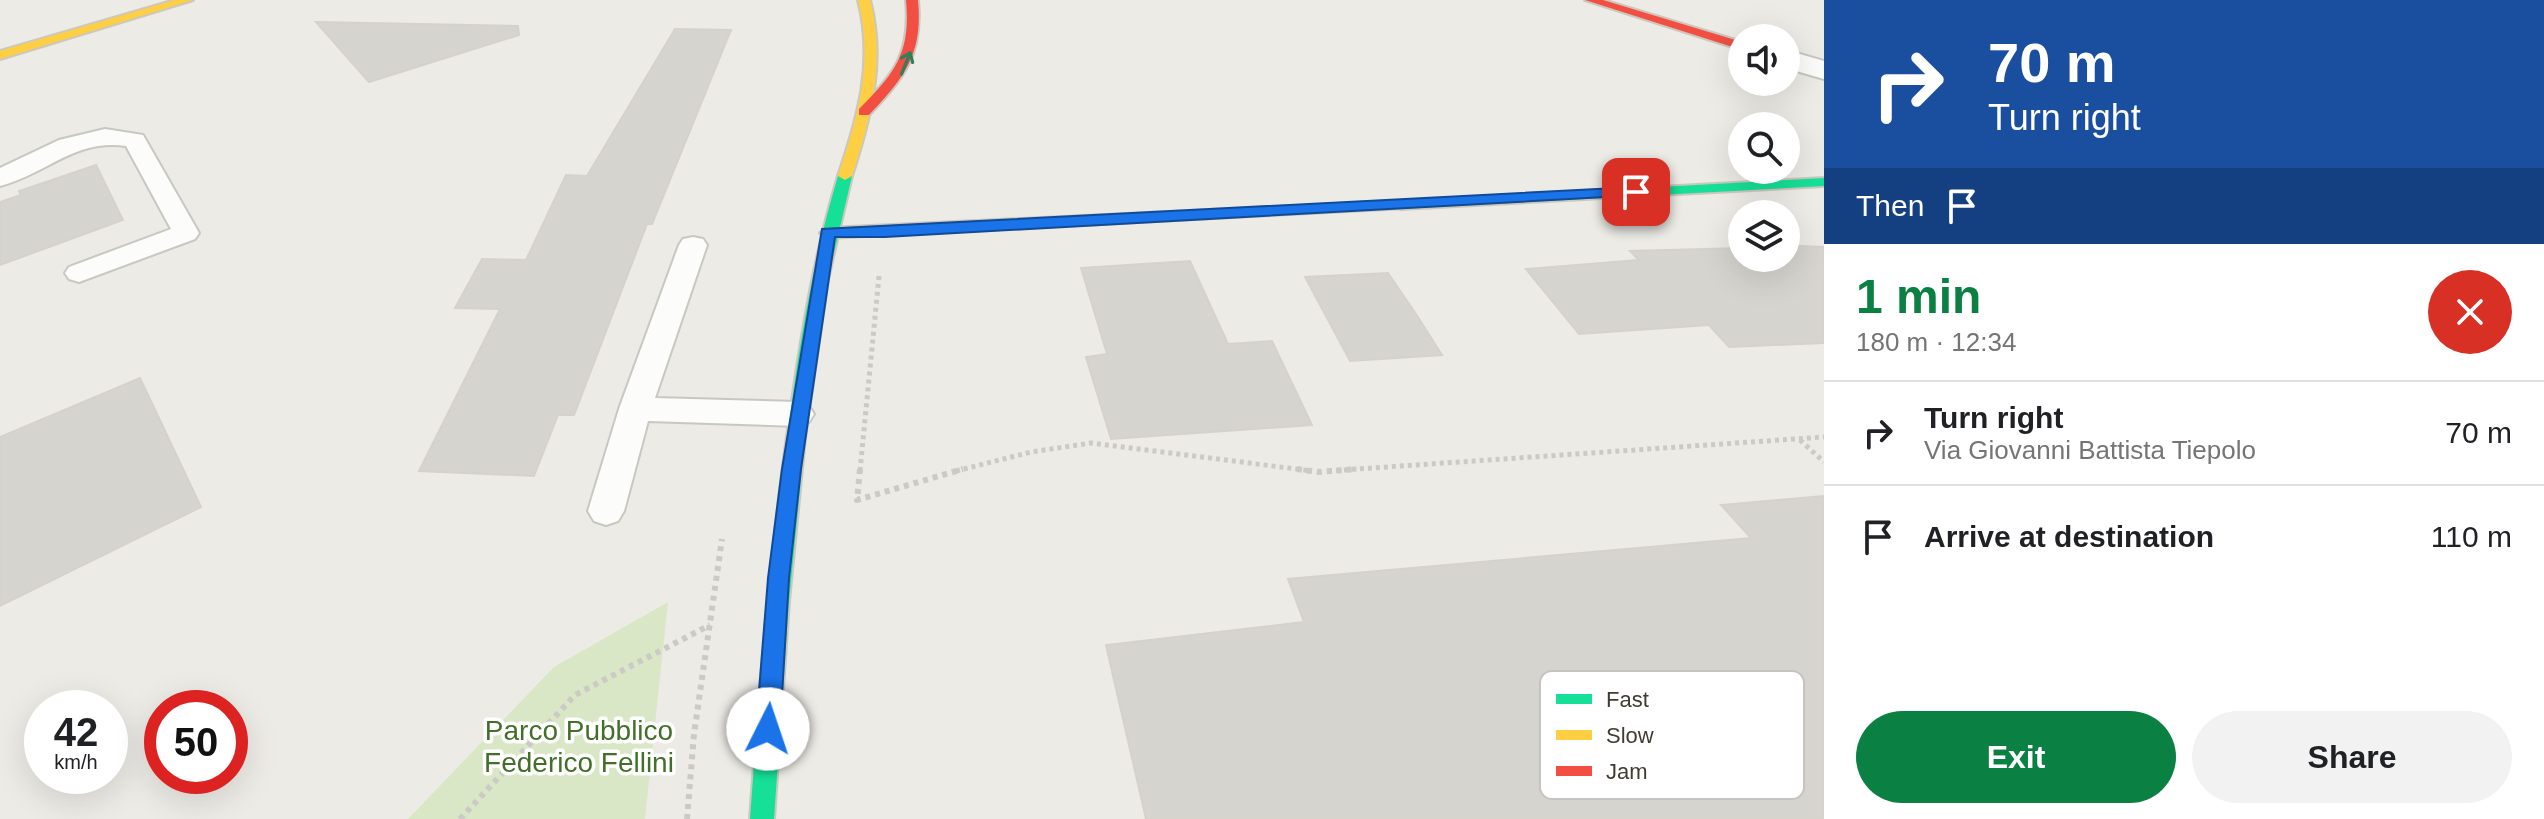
<!DOCTYPE html>
<meta charset="utf-8">
<style>
:root{--surface:#fff;--page:#f2f2f2;--text:#202124;--muted:#757577;--line:#e0e0e0;--accent:#0b8043}
body{margin:0;font-family:Arial,sans-serif;background:var(--page);color:var(--text);height:100vh;display:flex;flex-direction:column;font-size:30px;white-space:nowrap}
*{box-sizing:border-box;margin:0}
p{font-size:26px;color:var(--muted)}
.icon{flex:none;width:44px;height:44px;fill:none;stroke:currentColor;stroke-width:2;stroke-linecap:round;stroke-linejoin:round}
.map{position:relative;flex:1;overflow:hidden}
.sheet{display:flex;flex-direction:column;background:var(--surface);width:720px}
.sheet>*{flex:none}
.banner{background:#1a4fa0;color:#fff;overflow:hidden}
.fabs{position:absolute;left:1728px;top:24px;display:grid;gap:16px}
.fabs a{display:grid;place-items:center;width:72px;height:72px;border-radius:50%;background:var(--surface);box-shadow:0 8px 32px #0002;font-size:40px}
.speed{position:absolute;left:24px;top:690px;display:flex;gap:16px;font-size:40px;font-weight:700;text-align:center}
.speed>*{display:grid;place-content:center;width:104px;height:104px;border-radius:50%;background:var(--surface);box-shadow:0 8px 32px #0002;line-height:1}
.speed small{font-size:20px;font-weight:400}
.speed .limit{border:12px solid #d22;background:#fff;color:#111}
.pin{position:absolute;display:grid;place-items:center;width:68px;height:68px;color:#fff;margin:-34px;border-radius:16px;box-shadow:0 4px 12px #0006}
.me{position:absolute;width:88px;margin:-44px;rotate:4deg;stroke-linejoin:round;filter:drop-shadow(0 0 6px #0008)}
.turn{display:flex;align-items:center;gap:28px;height:168px;padding:0 32px;font-size:36px}
.turn .icon{width:104px;height:104px;stroke-width:2.5}
.turn b{display:block;font-size:56px;line-height:68px}
.then{display:flex;align-items:center;height:76px;padding:0 32px;background:#0003;gap:16px;font-size:30px}
.round{display:grid;place-items:center;flex:none;width:84px;height:84px;border-radius:42px;background:var(--page)}
.headline{display:flex;align-items:center;justify-content:space-between;height:136px;padding:0 32px}
h1{font-size:48px;font-weight:600;line-height:60px;color:var(--accent)}
.cta{display:flex;gap:16px;margin-top:auto;padding:16px 32px}
.cta a{flex:1;height:92px;border-radius:48px;background:var(--accent);color:#fff;font-size:32px;font-weight:600;line-height:92px;text-align:center}
.cta a+a{background:var(--page);color:var(--text)}
ul{padding:0;list-style:none}
li{display:flex;align-items:center;gap:24px;height:104px;padding:0 32px;border-top:2px solid var(--line)}
li div{flex:1}
li b{display:block;font-size:30px}
li em{font-style:normal}
main{display:flex;flex:1;min-height:0}
.map>svg:first-child{display:block}
.green{fill:#dae7c6}
.building{fill:#d6d4cf;stroke:#d5d2cc;stroke-width:2}
.lines{fill:none;stroke-linecap:round;stroke-linejoin:round}
.lane-casing{stroke:#c9c7c2;stroke-width:4}
.street-casing{stroke:#c9c7c2;stroke-width:4}
.fast-casing{stroke:#ccc8bd;stroke-width:4}
.slow-casing{stroke:#ccc8bd;stroke-width:4}
.jam-casing{stroke:#ccc8bd;stroke-width:4}
.path-far1{stroke:#cbcac6;stroke-width:5;stroke-dasharray:4 4;stroke-linecap:butt}
.path{stroke:#cbcac6;stroke-width:6;stroke-dasharray:5 5;stroke-linecap:butt}
.lane{fill:#fcfcfb;fill-rule:evenodd}
.street{fill:#fcfcfb;fill-rule:evenodd}
.fast{fill:#16e098;fill-rule:evenodd}
.slow{fill:#ffcf43;fill-rule:evenodd}
.jam{fill:#f24e42;fill-rule:evenodd}
.oneway{stroke:#307e5b}
.route{fill:#1a73e8;stroke:#114b97;stroke-width:2}
.labels{text-anchor:middle;dominant-baseline:central;stroke-width:7;stroke-linejoin:round;paint-order:stroke}
.near-park-label{font-size:28px;fill:#446f2a;stroke:#fff}
.key{fill:#fff;stroke:#c6c4c2;stroke-width:2}
.key-label{font-size:22px;fill:#413c33}
</style>
<main>
<div class="map">
<svg width="1824" height="819" viewBox="0 0 1824 819">
<rect width="100%" height="100%" fill="#edebe6"/>
<path class="green" d="M 668,602 L 645,819 L 408,819 L 554,667 Z"/>
<path class="building" d="M 316,22 L 518,26 L 519,35 L 369,82 Z
M 675,29 L 731,30 L 652,224 L 647,224 L 574,415 L 558,415 L 534,476 L 419,471 L 500,309 L 455,308 L 482,259 L 526,260 L 566,175 L 587,176 Z
M 96,165 L 123,220 L 0,265 L 0,202 L 21,195 L 19,191 Z
M 1801,246 L 1824,247 L 1824,343 L 1729,347 L 1709,325 L 1579,334 L 1526,269 L 1639,260 L 1630,251 L 1742,248 L 1742,258 L 1786,258 L 1786,247 Z
M 1190,261 L 1228,344 L 1272,341 L 1312,425 L 1111,439 L 1086,357 L 1107,354 L 1081,268 Z
M 1388,273 L 1416,314 L 1442,355 L 1350,361 L 1305,277 Z
M 140,378 L 201,507 L 0,606 L 0,437 Z
M 1824,496 L 1824,819 L 1146,819 L 1106,645 L 1304,622 L 1288,579 L 1751,538 L 1721,505 Z"/>
<g class="lines">
<g class="lane-casing">
<path id="lane" d="M 105,129 L 143,135 L 199,233 L 195,239 L 79,282 L 69,279 L 65,273 L 69,267 L 171,229 L 126,146 C 74,139 47,174 0,186 L 0,168 L 59,140 Z
M 693,237 L 703,239 L 707,245 L 655,398 L 798,402 L 809,406 L 814,414 L 809,422 L 798,426 L 648,421 L 624,511 L 618,521 L 606,525 L 594,521 L 588,511 L 619,409 L 679,245 L 683,239 Z"/>
</g>
<g class="street-casing">
<path id="street" d="M 1786,50 L 1824,61 L 1824,79 L 1786,68 Z"/>
</g>
<g class="fast-casing">
<path id="fast" d="M 845,172 L 852,176 L 828,279 L 805,438 L 789,601 L 774,819 L 750,819 C 760,682 771,544 791,408 C 802,330 815,252 838,176 Z
M 1824,178 L 1824,186 L 1401,209 L 1394,205 L 1401,201 Z"/>
</g>
<g class="slow-casing">
<path id="slow" d="M 175,0 L 193,0 L 0,59 L 0,51 Z
M 858,0 L 870,0 C 886,61 871,117 852,176 L 845,180 L 838,176 C 858,117 874,62 858,0 Z"/>
</g>
<g class="jam-casing">
<path id="jam" d="M 906,0 L 918,0 C 923,54 905,77 869,115 L 859,115 L 859,109 C 895,73 911,53 906,0 Z
M 1585,0 L 1603,0 L 1742,42 L 1742,50 Z
M 1401,201 L 1406,202 L 1406,208 L 828,238 L 820,233 L 828,228 Z"/>
</g>
<path class="path-far1" d="M 1800,440 L 1824,462
M 860,471 L 879,276
M 956,471 L 1031,452 L 1091,443 L 1312,471
M 1328,471 L 1824,437"/>
<path class="path" d="M 860,469 L 857,500 L 963,469
M 1297,469 L 1318,472 L 1357,469
M 460,819 L 575,695 L 710,625
M 687,819 L 694,734 L 722,539"/>
<use href="#lane" class="lane"/>
<use href="#street" class="street"/>
<use href="#fast" class="fast"/>
<use href="#slow" class="slow"/>
<use href="#jam" class="jam"/>
</g>
<defs><path id="oneway-shaft" d="M-6 0H5M1.5-3L5.5 0L1.5 3" fill="none" stroke-width="1.6" stroke-linecap="round" stroke-linejoin="round" transform="scale(2)"/></defs>
<use class="oneway" href="#oneway-shaft" transform="translate(906 63) rotate(-68)"/>
<path class="route" d="M 1636,187 L 1643,192 L 1641,195 L 885,237 L 835,237 L 801,469 L 789,578 L 780,729 L 777,737 L 768,740 L 760,737 L 756,729 L 768,578 L 782,469 L 822,229 Z"/>
<g class="labels">
<g class="near-park-label">
<text x="579" y="730">Parco Pubblico<tspan x="579" dy="32">Federico Fellini</tspan></text>
</g>
</g>
<rect x="1540" y="671" width="264" height="128" rx="12" class="key"/>
<rect x="1556" y="694" width="36" height="10" fill="#16e098"/>
<rect x="1556" y="730" width="36" height="10" fill="#ffcf43"/>
<rect x="1556" y="766" width="36" height="10" fill="#f24e42"/>
<g class="key-label">
<text x="1606" y="707">Fast</text>
<text x="1606" y="743">Slow</text>
<text x="1606" y="779">Jam</text>
</g>
</svg>
<div class="fabs">
<a><svg class="icon" aria-label="sound" viewBox="0 0 24 24"><path d="M4 9h4l5-4v14l-5-4H4zM17 9q2 3 0 6"/></svg></a>
<a><svg class="icon" aria-label="search" viewBox="0 0 24 24"><circle cx="10" cy="10" r="6"/><path d="M15 15l6 6"/></svg></a>
<a><svg class="icon" aria-label="layers" viewBox="0 0 24 24"><path d="M12 4l9 5-9 5-9-5zM3 14l9 5 9-5"/></svg></a>
</div>
<div class="speed"><div>42<small>km/h</small></div><div class="limit">50</div></div>
<div class="pin" style="left:1636px;top:192px;background:#d93025"><svg class="icon" aria-label="arrive" viewBox="0 0 24 24"><path d="M6 21V4h12l-3 4 3 4H6"/></svg></div>
<svg class="me" style="left:768px;top:729px" viewBox="-20 -20 40 40"><circle r="19" fill="#fff"/><path d="M0-13L10 11 0 6-10 11z" fill="#1a73e8"/></svg>
</div>
<section class="sheet">
<div class="banner">
<div class="turn"><svg class="icon" aria-label="right" viewBox="0 0 24 24"><path d="M7 20v-9h11M14 6l5 5-5 5"/></svg><div><b>70 m</b>Turn right</div></div>
<div class="then">Then<svg class="icon" aria-label="arrive" viewBox="0 0 24 24"><path d="M6 21V4h12l-3 4 3 4H6"/></svg></div>
</div>
<div class="headline"><div><h1>1 min</h1><p>180 m · 12:34</p></div><a class="round" style="background:#d93025;color:#fff"><svg class="icon" aria-label="close" viewBox="0 0 24 24"><path d="M6 6l12 12M18 6L6 18"/></svg></a></div>
<ul>
<li><svg class="icon" aria-label="right" viewBox="0 0 24 24"><path d="M7 20v-9h11M14 6l5 5-5 5"/></svg><div><b>Turn right</b><p>Via Giovanni Battista Tiepolo</p></div><em>70 m</em></li>
<li><svg class="icon" aria-label="arrive" viewBox="0 0 24 24"><path d="M6 21V4h12l-3 4 3 4H6"/></svg><div><b>Arrive at destination</b></div><em>110 m</em></li>
</ul>
<div class="cta"><a>Exit</a><a>Share</a></div>
</section>
</main>
